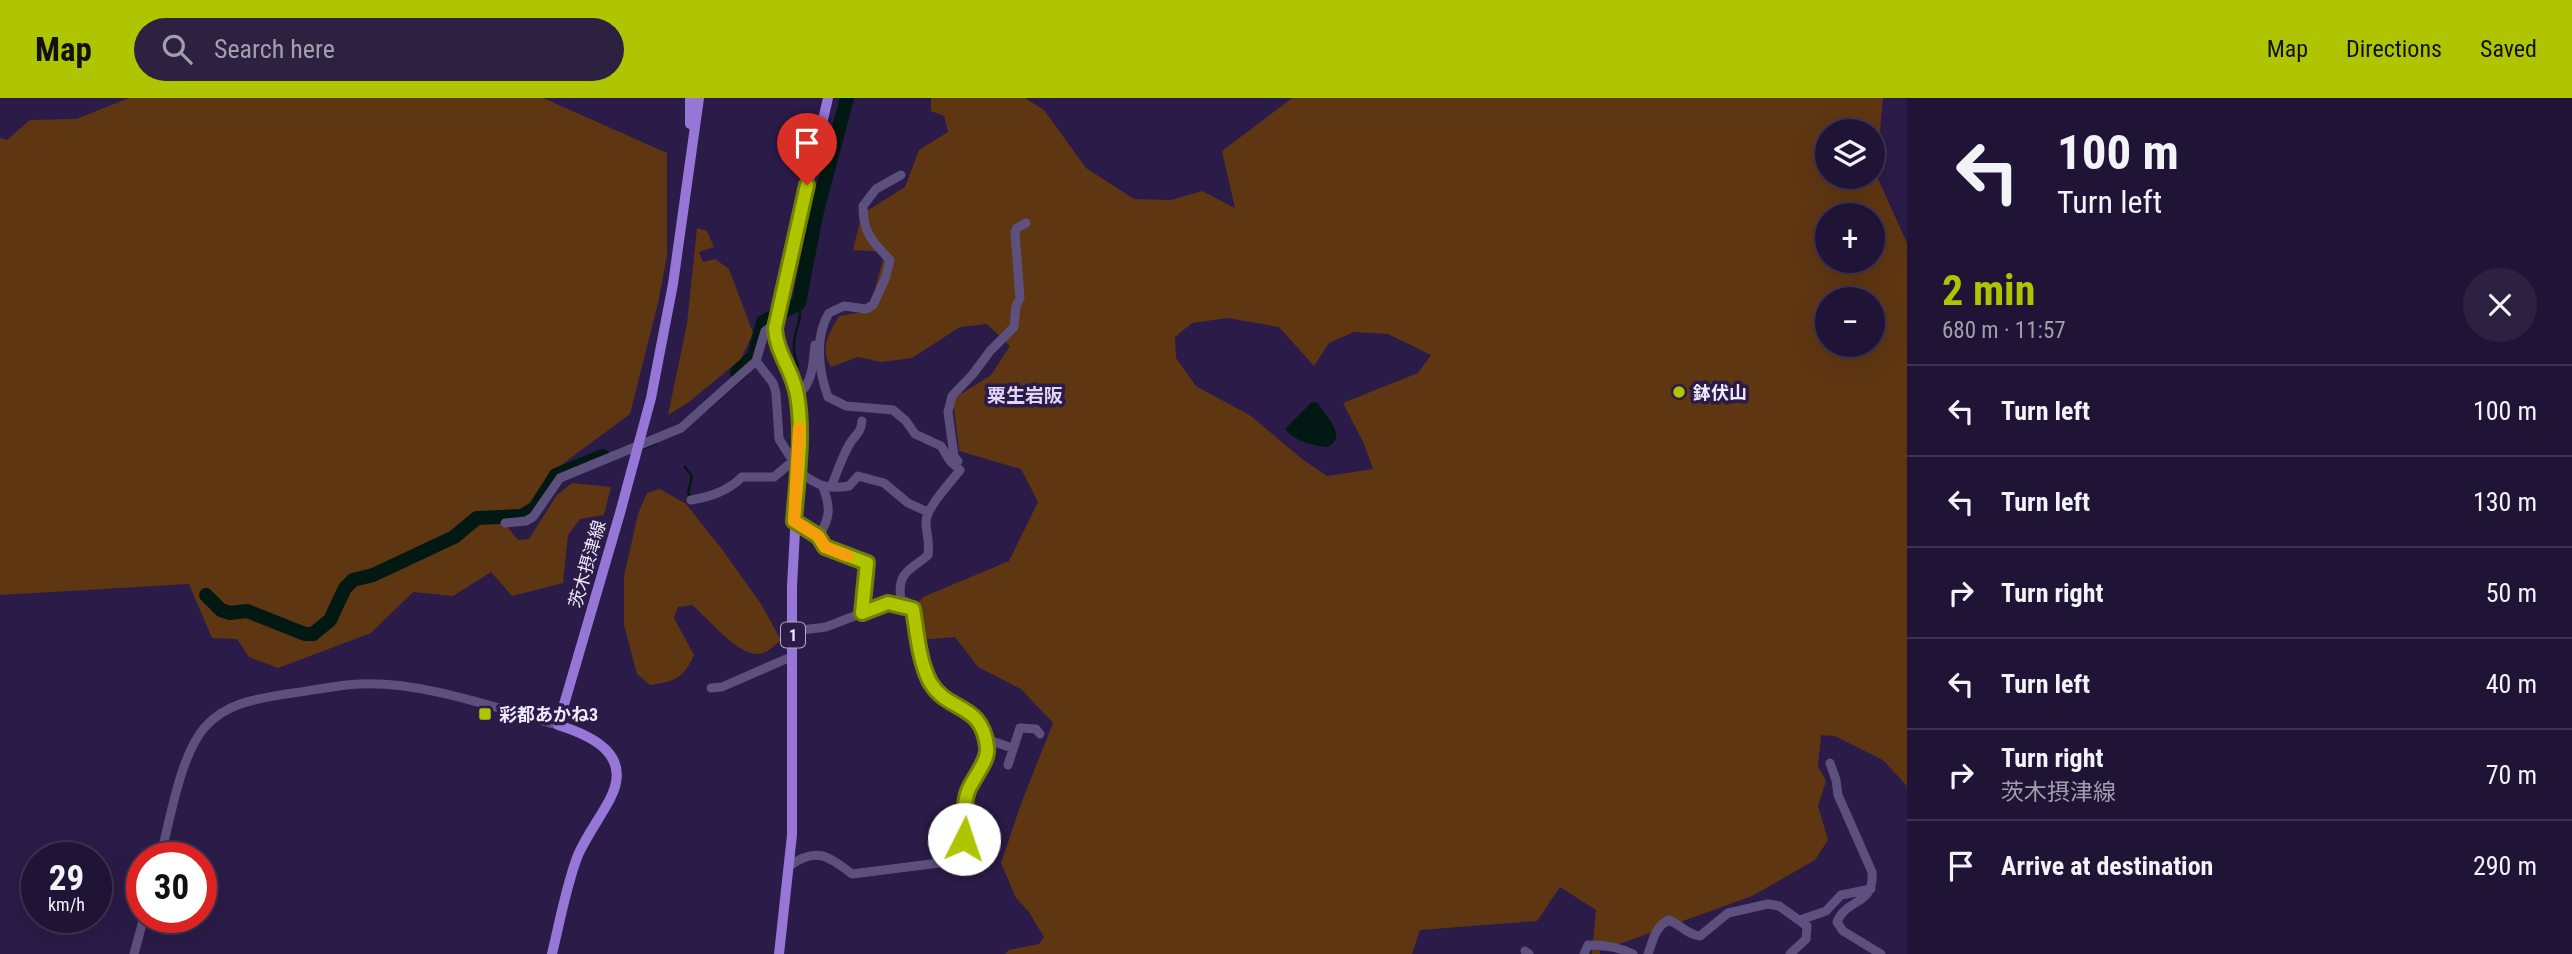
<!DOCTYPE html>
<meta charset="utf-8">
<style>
:root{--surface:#201436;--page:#2d2142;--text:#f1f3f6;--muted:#a29ead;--line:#3d3351;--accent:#b0c502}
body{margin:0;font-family:"Roboto Condensed","Noto Sans JP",sans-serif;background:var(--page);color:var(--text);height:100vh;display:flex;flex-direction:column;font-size:26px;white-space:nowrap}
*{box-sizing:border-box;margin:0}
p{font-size:23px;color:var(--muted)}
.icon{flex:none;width:38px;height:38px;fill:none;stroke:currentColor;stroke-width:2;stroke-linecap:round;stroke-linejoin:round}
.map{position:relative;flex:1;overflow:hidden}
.sheet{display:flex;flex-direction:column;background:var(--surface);width:665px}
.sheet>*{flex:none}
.guide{background:#201436;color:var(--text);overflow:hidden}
.controls{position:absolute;left:1815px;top:21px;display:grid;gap:14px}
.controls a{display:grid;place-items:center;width:70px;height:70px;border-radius:50%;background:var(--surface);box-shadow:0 7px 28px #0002,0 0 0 2px var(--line);font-size:35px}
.speed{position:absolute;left:21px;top:744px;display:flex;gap:14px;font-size:35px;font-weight:700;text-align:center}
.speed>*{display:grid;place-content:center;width:91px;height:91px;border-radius:50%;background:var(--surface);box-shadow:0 7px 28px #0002,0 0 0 2px var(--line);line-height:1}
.speed small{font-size:18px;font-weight:400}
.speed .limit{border:10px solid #d22;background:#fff;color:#111}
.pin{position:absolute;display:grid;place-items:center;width:60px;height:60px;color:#fff;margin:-72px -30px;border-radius:50% 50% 50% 0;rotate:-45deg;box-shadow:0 0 7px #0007}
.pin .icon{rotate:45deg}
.me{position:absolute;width:77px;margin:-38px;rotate:4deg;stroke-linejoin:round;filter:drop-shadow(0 0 5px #0008)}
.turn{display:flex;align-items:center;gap:24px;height:147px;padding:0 35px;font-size:32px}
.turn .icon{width:91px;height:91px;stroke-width:2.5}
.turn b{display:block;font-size:49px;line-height:60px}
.round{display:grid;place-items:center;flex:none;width:74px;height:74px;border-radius:37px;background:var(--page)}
.overview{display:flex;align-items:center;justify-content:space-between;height:119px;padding:0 35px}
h1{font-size:42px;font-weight:700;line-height:52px;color:var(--accent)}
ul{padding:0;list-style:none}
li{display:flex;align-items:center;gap:21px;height:91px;padding:0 35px;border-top:2px solid var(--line)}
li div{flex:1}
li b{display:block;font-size:26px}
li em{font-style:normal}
header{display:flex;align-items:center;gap:42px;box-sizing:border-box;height:98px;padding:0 35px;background:var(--accent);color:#111}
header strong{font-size:33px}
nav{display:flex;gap:38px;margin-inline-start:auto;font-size:24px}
.search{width:490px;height:63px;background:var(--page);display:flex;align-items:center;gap:18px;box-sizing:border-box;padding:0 24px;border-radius:38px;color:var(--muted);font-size:26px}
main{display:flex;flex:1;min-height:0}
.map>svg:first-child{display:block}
.green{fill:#5f3612;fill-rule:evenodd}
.water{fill:#011813}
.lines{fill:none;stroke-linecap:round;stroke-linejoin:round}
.stream{stroke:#011813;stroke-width:2.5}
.river{stroke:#011813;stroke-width:14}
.minor{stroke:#5e507e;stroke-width:9}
.major{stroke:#9676d7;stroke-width:10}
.route-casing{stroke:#728001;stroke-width:18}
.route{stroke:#b0c502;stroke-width:12}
.slow{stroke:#f59e0b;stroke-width:12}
.poi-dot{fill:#b0c502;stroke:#2b1b48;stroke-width:2.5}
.labels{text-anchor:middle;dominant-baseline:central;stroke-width:7;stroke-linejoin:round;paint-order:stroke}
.shield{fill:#2b1b48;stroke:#b4acc6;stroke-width:2}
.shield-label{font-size:16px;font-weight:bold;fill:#efeafc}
.poi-label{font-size:18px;font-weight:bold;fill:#efeafc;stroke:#2b1b48;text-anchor:start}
.street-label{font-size:18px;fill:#efeafc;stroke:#2b1b48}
.neighbourhood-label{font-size:19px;font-weight:bold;fill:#dfd6f9;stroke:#2b1b48}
</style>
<header>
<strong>Map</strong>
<div class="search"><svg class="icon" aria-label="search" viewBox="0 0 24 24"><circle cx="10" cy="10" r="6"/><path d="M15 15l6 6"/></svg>Search here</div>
<nav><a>Map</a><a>Directions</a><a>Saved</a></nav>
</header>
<main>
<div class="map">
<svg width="1907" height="856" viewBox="0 0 1907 856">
<rect width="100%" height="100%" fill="#2b1b48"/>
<path class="green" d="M 129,0 L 543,0 L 667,55 L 667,158 L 658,205 L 630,316 L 553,373 L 533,407 L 504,425 L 518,442 L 529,441 L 557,397 L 572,385 L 611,389 L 604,417 L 580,421 L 568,437 L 563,485 L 512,498 L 491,474 L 453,498 L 413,494 L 371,535 L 278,570 L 249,559 L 237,541 L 212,540 L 189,486 L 0,497 L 0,40 L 7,42 L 30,22 L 76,21 Z
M 931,0 L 1025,0 L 1044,12 L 1086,70 L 1134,101 L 1171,102 L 1202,93 L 1235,110 L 1222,53 L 1292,0 L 1883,0 L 1876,76 L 1907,145 L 1907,688 L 1883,662 L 1835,638 L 1821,637 L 1818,668 L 1826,683 L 1818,708 L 1828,742 L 1815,762 L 1752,798 L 1600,853 L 1600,856 L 1592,856 L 1596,812 L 1560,789 L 1537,823 L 1420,832 L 1412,856 L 1005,856 L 1009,852 L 1039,846 L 1044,839 L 1029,814 L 1016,800 L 1001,765 L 1022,703 L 1053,625 L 1021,591 L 978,569 L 955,539 L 920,542 L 914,510 L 923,499 L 1009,463 L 1038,404 L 1021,371 L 959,353 L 953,301 L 991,277 L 1010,248 L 987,226 L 960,229 L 912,260 L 881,264 L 858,259 L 831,269 C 819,250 829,236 839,218 L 869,213 L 885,154 L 853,152 L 862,116 L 905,89 L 919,52 L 948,34 L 944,18 L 931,13 ZM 1827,33 L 1872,33 L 1872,79 L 1827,79 ZM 1827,117 L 1872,117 L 1872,163 L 1827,163 ZM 1827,201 L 1872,201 L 1872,247 L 1827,247 ZM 1228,220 L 1279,229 L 1314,268 L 1329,245 L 1354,234 L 1388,236 L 1431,257 L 1418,275 L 1343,305 L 1364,346 L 1373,371 L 1327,378 L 1302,361 L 1251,318 L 1196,288 L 1176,260 L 1175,239 L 1192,225 Z
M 697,130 L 707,133 L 714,149 L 699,154 L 703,164 L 715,161 L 729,171 L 753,235 L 741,261 L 689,304 L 668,317 L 687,226 Z
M 660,391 L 686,406 L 721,450 L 761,506 L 781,542 C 774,548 766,556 758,556 C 736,556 709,521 692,507 L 678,509 L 674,520 L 694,557 C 684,580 674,584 650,587 L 637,576 L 624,527 L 624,478 L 638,416 L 647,395 Z"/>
<path class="water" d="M 1312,304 L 1318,305 C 1326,319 1348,338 1328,349 C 1314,348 1294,343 1285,331 Z"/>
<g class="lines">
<path class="stream" d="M 798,268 C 786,237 804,231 799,205
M 708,311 L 746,277
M 640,352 L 656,345
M 685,369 L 692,378 L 688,396 L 692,398"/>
<path class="river" d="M 737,274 L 754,258 L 763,224 L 799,205 L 816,117 L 847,0
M 206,497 L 221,512 L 230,515 L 247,513 L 305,536 L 313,536 L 330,522 L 345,490 L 353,482 L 373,477 L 454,439 L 477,420 L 522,418 L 535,410 L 556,377 L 603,358"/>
<path class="minor" d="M 901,77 L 876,91 L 863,108 C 863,135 872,143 890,162 L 885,181 L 873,207 L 866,211 L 844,208 L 829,215 C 814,239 819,274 828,299 L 846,308 L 893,312 L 906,323 L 915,336 L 941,348 L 950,363 L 960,372 C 951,384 926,410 926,424 C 926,435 930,443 928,457 C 913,471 896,473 901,501 L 913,507 L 913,511
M 756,263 L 773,285 L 776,295 L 779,341 L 793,363 L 798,363
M 797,297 C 813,287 813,264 815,247 L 817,247
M 958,363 L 954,358 L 948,314 L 952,298 L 973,276 L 990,253 L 1014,229 L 1016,208 L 1020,200 L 1015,135 L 1017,130 L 1026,125
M 797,373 C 818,387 824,392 849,388 L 858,378 L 884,385 L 908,405 L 928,414
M 831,389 C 837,375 841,361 849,347 C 854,337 861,336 862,323
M 691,402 C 711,399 728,393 742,379 L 774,379 L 793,363
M 794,423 L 819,438 L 825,449 L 867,465 L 862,515
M 505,425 L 526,423 L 533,419 L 560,380 L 681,330 L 756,263 L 765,233 L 769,230 L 775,230
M 819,438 C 830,420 831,410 823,389
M 711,590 L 722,589 L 786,561 L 791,562
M 986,641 L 1012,650
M 1830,665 L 1836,682 L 1838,697 L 1872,774 C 1875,808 1846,800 1837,824 L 1843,833 L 1881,856
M 1008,667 L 1020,630 L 1036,631 L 1040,636
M 160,760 C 170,723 180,657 205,629 C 226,605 256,601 286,596 C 311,593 336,587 360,586 C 423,583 498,611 558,627
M 789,768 C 816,749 827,757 852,776 L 963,762 C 964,741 962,717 967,696 C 973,674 992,660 985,636 C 978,609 945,607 931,585 C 918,565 917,534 913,511 L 888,505 L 826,529 L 793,533
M 1800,822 L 1826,813 L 1841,797 L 1871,791
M 1525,853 L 1529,856
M 134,856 L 144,819
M 1584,856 L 1588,847 C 1605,847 1619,849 1633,856
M 1648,856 C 1653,843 1655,828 1669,822 C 1681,827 1688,837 1700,838 L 1728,815 L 1768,806 L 1779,808 L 1807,828 L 1806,841 L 1790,856"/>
<path class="major" d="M 690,0 L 690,26
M 552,856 C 560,823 566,788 578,757 C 587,737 600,720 610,701 C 633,657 593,638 558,627 L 620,415 L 651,300 L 673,186 L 699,0
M 779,856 L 792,737 L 792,488 L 800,342 L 796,294 L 777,250 L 775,230 L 828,0"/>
</g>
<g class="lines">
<g class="route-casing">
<path id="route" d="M 807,87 L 775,230 C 776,255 793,272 797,297 C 804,337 797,382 794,423 L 818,438 L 825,449 L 867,465 L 862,515 L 888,505 L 913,511 C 917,535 919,563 930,584 C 948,615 982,604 987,649 C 989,663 973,680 968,693 C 963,707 964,726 964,741"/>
</g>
<use href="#route" class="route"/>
<path class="slow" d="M 799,330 L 794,423 L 818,438 L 825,449 L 848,458"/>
</g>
<g class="poi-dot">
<circle cx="1679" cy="294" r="7"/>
<rect x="478" y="609" width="14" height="14" rx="3.5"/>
</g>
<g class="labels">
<rect class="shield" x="781" y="524.5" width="24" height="25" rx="5"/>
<g class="shield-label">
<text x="793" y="537">1</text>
</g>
<g class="poi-label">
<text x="1693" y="294">鉢伏山</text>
<text x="499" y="616">彩都あかね3</text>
</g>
<g class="street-label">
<text transform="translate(587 466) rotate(-74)">茨木摂津線</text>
</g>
<g class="neighbourhood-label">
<text x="1025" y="297">粟生岩阪</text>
</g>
</g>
</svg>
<div class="controls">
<a><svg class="icon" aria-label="layers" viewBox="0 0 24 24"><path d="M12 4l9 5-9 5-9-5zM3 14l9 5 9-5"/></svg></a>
<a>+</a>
<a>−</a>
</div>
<div class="speed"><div>29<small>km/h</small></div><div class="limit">30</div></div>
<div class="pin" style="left:807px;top:87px;background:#d93025"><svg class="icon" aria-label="arrive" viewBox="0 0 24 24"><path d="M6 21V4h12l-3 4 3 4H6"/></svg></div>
<svg class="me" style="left:964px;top:741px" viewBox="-20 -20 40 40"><circle r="19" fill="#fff"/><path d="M0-13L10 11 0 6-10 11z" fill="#b0c502"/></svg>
</div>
<section class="sheet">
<div class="guide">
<div class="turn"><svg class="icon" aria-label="left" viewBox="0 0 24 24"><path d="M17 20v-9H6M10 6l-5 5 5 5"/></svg><div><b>100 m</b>Turn left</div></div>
</div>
<div class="overview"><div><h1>2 min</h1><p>680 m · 11:57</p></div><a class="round"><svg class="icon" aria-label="close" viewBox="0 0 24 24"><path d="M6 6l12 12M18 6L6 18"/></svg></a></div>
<ul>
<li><svg class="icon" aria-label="left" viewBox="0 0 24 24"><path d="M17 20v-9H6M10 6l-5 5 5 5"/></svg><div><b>Turn left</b></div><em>100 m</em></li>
<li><svg class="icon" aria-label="left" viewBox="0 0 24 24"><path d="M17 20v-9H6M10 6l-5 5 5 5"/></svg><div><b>Turn left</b></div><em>130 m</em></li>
<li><svg class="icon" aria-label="right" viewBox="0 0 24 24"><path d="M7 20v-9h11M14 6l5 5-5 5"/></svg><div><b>Turn right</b></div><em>50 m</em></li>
<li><svg class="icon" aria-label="left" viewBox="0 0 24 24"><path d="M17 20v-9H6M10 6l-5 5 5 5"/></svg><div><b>Turn left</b></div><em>40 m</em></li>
<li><svg class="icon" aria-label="right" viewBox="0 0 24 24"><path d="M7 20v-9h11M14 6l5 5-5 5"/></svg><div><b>Turn right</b><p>茨木摂津線</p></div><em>70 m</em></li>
<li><svg class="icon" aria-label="arrive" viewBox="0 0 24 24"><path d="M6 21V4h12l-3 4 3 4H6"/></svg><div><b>Arrive at destination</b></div><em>290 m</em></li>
</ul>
</section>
</main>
